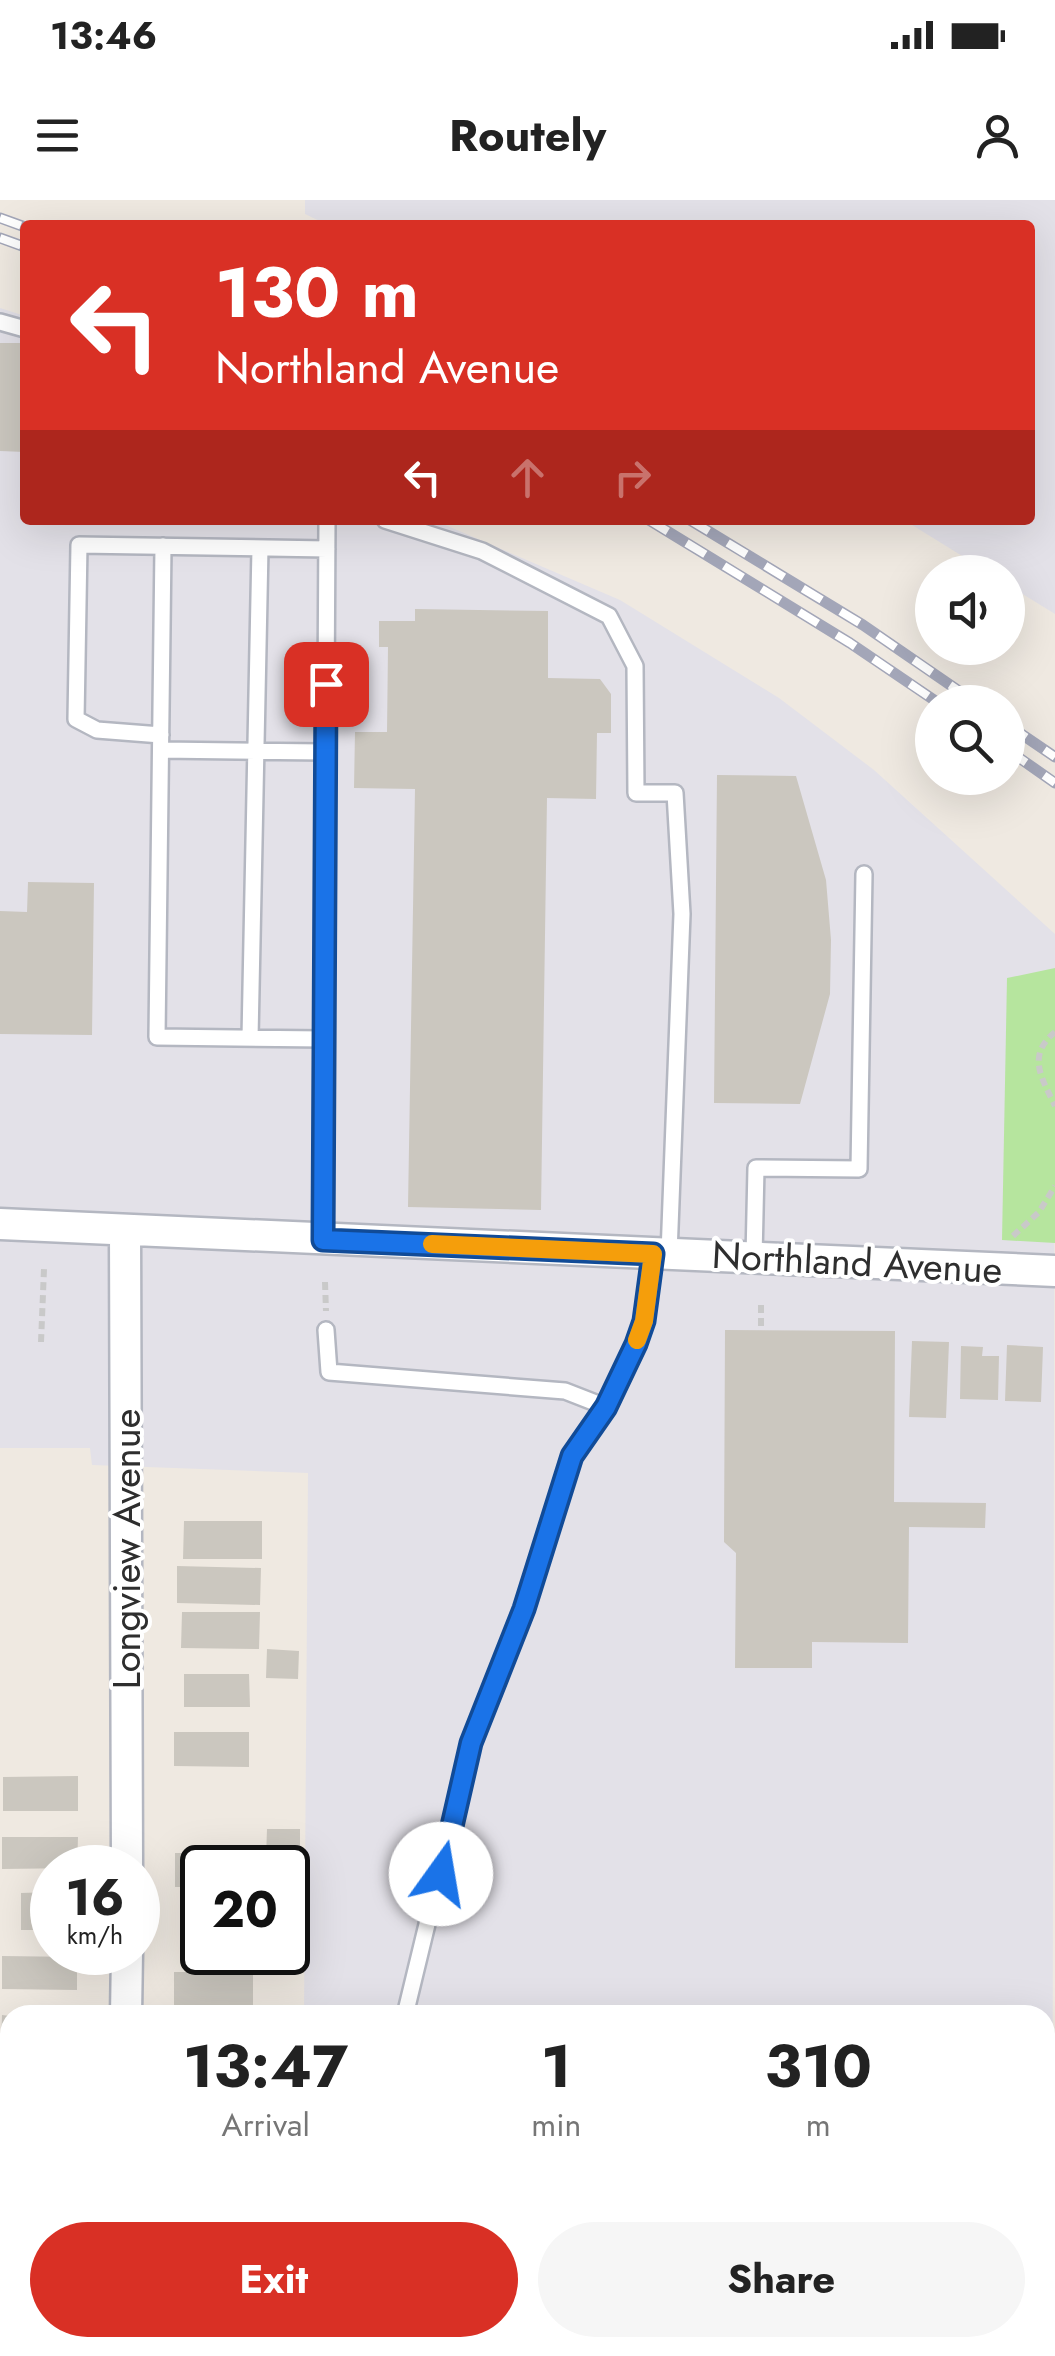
<!DOCTYPE html>
<style>
:root{--surface:#fff;--page:#f6f6f6;--text:#222;--muted:#767676;--accent:#d93025}
body{margin:0;font-family:Jost,sans-serif;background:var(--page);color:var(--text);height:100vh;display:flex;flex-direction:column;font-size:38px;white-space:nowrap}
*{box-sizing:border-box;margin:0}
p{font-size:32px;color:var(--muted)}
.icon{flex:none;width:55px;height:55px;fill:none;stroke:currentColor;stroke-width:2;stroke-linecap:round;stroke-linejoin:round}
.map{position:relative;flex:1;overflow:hidden}
.details{position:absolute;left:0px;top:1805px;width:1055px;height:352px;display:flex;flex-direction:column;background:var(--surface);border-radius:30px 30px 0 0;box-shadow:0 10px 40px #0002}
.details>*{flex:none}
.guide{position:absolute;left:20px;top:20px;width:1015px;height:305px;border-radius:10px;box-shadow:0 10px 40px #0002;background:#d93025;color:#fff;overflow:hidden}
.tools{position:absolute;left:915px;top:355px;display:grid;gap:20px}
.tools a{display:grid;place-items:center;width:110px;height:110px;border-radius:50%;background:var(--surface);box-shadow:0 10px 40px #0002;font-size:50px}
.speed{position:absolute;left:30px;top:1645px;display:flex;gap:20px;font-size:50px;font-weight:700;text-align:center}
.speed>*{display:grid;place-content:center;width:130px;height:130px;border-radius:50%;background:var(--surface);box-shadow:0 10px 40px #0002;line-height:1}
.speed small{font-size:25px;font-weight:400}
.speed .limit{border:5px solid #111;border-radius:15px;background:#fff;color:#111}
.pin{position:absolute;display:grid;place-items:center;width:85px;height:85px;color:#fff;margin:-42px;border-radius:20px;box-shadow:0 5px 15px #0006}
.me{position:absolute;width:110px;margin:-55px;rotate:13deg;stroke-linejoin:round;filter:drop-shadow(0 0 8px #0008)}
.turn{display:flex;align-items:center;gap:35px;height:210px;padding:0 30px;font-size:45px}
.turn .icon{width:130px;height:130px;stroke-width:2.5}
.turn b{display:block;font-size:70px;line-height:85px}
.lanes{display:flex;align-items:center;height:95px;padding:0 30px;background:#0003;justify-content:center;gap:50px;direction:ltr}
.lanes .off{opacity:.35}
.eta{display:flex;justify-content:space-evenly;align-items:center;height:170px;text-align:center}
.eta b{font-size:60px;font-weight:700;line-height:70px}
.primary-button{display:flex;gap:20px;margin-top:auto;padding:20px 30px}
.primary-button a{flex:1;height:115px;border-radius:60px;background:var(--accent);color:#fff;font-size:40px;font-weight:700;line-height:115px;text-align:center}
.primary-button a+a{background:var(--page);color:var(--text)}
.status{display:flex;justify-content:space-between;align-items:center;height:70px;padding:0 50px;background:var(--surface);direction:ltr}
.status svg{height:28px;fill:currentColor}
header{display:flex;justify-content:space-between;align-items:center;height:130px;padding:0 30px;background:var(--surface);font-size:45px;font-weight:700}
.map>svg:first-child{display:block}
.industrial{fill:#e3e1e8}
.green{fill:#b6e59e}
.building{fill:#cbc7bf}
.lines{fill:none;stroke-linecap:round;stroke-linejoin:round}
.service-casing{stroke:#b4b7c1;stroke-width:20}
.minor-casing{stroke:#b4b7c1;stroke-width:35}
.path{stroke:#c9c9c9;stroke-width:6;stroke-dasharray:8 5;stroke-linecap:butt}
.service{stroke:#fff;stroke-width:15}
.minor{stroke:#fff;stroke-width:30}
.rail-casing{stroke:#a3a6b8;stroke-width:11}
.rail{stroke:#fff;stroke-width:8;stroke-dasharray:22;stroke-linecap:butt}
.route-casing{stroke:#114b97;stroke-width:25}
.route{stroke:#1a73e8;stroke-width:18}
.slow{stroke:#f59e0b;stroke-width:18}
.labels{text-anchor:middle;dominant-baseline:central;stroke-width:8;stroke-linejoin:round;paint-order:stroke}
.street-label{font-size:38px;fill:#2e2e2e;stroke:#fff}
</style>
<div class="status"><b>13:46</b><svg viewBox="0 0 49 12"><path d="M0 12V9h3v3zM5 12V6h3v6zM10 12V3h3v9zM15 12V0h3v12zM26 1h20v11H26zM47 4h2v5h-2z"/></svg></div>
<header><svg class="icon" aria-label="menu" viewBox="0 0 24 24"><path d="M4 6h16M4 12h16M4 18h16"/></svg>Routely<svg class="icon" aria-label="person" viewBox="0 0 24 24"><circle cx="12" cy="8" r="4"/><path d="M4 21q1-7 8-7t8 7"/></svg></header>
<div class="map">
<svg width="1055" height="2156" viewBox="0 0 1055 2156">
<rect width="100%" height="100%" fill="#efe9e1"/>
<path class="industrial" d="M 305,0 L 1055,0 L 1055,414 L 1008,385 L 1008,372 L 988,372 L 904,320 L 1030,320 L 1030,25 L 328,25 L 305,14 Z
M 0,108 L 25,116 L 25,320 L 436,321 L 620,400 L 779,498 L 874,570 L 1055,734 L 1052,2156 L 301,2156 L 302,2148 L 1045,2148 L 1045,1815 L 304,1815 L 308,1273 L 92,1265 L 90,1248 L 0,1248 Z"/>
<path class="green" d="M 1055,768 L 1055,1043 L 1002,1040 L 1007,778 Z"/>
<path class="building" d="M 0,143 L 25,143 L 25,252 L 0,251 Z
M 415,409 L 548,411 L 548,478 L 600,479 L 611,494 L 611,533 L 597,533 L 596,599 L 547,598 L 541,1010 L 408,1007 L 415,589 L 354,588 L 355,532 L 387,532 L 388,447 L 379,447 L 379,421 L 415,421 Z
M 717,575 L 796,576 L 826,680 L 831,740 L 830,794 L 800,904 L 714,903 Z
M 28,682 L 94,683 L 92,835 L 0,834 L 0,711 L 27,712 Z
M 725,1130 L 895,1131 L 894,1302 L 986,1303 L 985,1328 L 909,1327 L 908,1443 L 812,1442 L 812,1468 L 735,1468 L 736,1353 L 724,1342 Z
M 912,1141 L 949,1142 L 946,1218 L 909,1217 Z
M 1007,1145 L 1043,1147 L 1041,1202 L 1005,1201 Z
M 961,1146 L 983,1147 L 982,1156 L 999,1156 L 998,1200 L 960,1199 Z
M 184,1321 L 262,1321 L 262,1359 L 183,1359 Z
M 177,1366 L 261,1368 L 260,1405 L 177,1403 Z
M 182,1412 L 260,1412 L 259,1449 L 181,1448 Z
M 267,1449 L 299,1451 L 298,1479 L 266,1478 Z
M 184,1474 L 249,1474 L 250,1507 L 184,1507 Z
M 174,1532 L 249,1532 L 249,1567 L 174,1566 Z
M 78,1576 L 78,1611 L 3,1611 L 3,1577 Z
M 267,1629 L 300,1629 L 300,1658 L 266,1658 Z
M 2,1637 L 78,1637 L 77,1668 L 2,1669 Z
M 175,1653 L 249,1653 L 249,1668 L 202,1668 L 202,1687 L 175,1687 Z
M 52,1692 L 52,1730 L 21,1730 L 21,1693 Z
M 184,1712 L 202,1712 L 202,1747 L 185,1747 Z
M 2,1756 L 77,1757 L 77,1790 L 2,1789 Z
M 174,1772 L 253,1772 L 253,1807 L 174,1807 Z
M 2,1815 L 10,1816 L 10,1848 L 1,1848 Z
M 1,1872 L 10,1872 L 10,1909 L 1,1909 Z
M 1,1923 L 10,1923 L 10,1961 L 1,1961 Z
M 1,1984 L 10,1984 L 10,2021 L 1,2021 Z
M 0,2042 L 10,2042 L 10,2081 L 0,2081 Z
M 0,2092 L 10,2092 L 10,2133 L 0,2133 Z"/>
<g class="lines">
<g class="service-casing">
<path id="service" d="M 0,122 L 25,129
M 385,320 L 482,351 L 609,416 L 635,466 L 636,593 L 675,593 L 682,714 L 669,1054
M 163,346 L 157,837 L 324,839
M 161,535 L 97,530 L 76,519 L 79,345 L 327,349
M 161,550 L 326,552
M 250,838 L 260,348
M 323,1040 L 327,320
M 754,1057 L 756,968 L 859,969 L 864,674
M 326,1130 L 329,1172 L 565,1191 L 606,1207
M 405,1815 L 471,1543 L 524,1409 L 572,1256 L 606,1207 L 635,1145 L 643,1121 L 653,1053
M 320,2156 L 320,2148"/>
</g>
<g class="minor-casing">
<path id="minor" d="M 0,1024 L 1055,1071
M 125,1030 L 127,1668
M 126,1815 L 127,1752
M 123,2156 L 123,2148"/>
</g>
<path class="path" d="M 1055,832 C 1026,856 1042,878 1055,906
M 1013,1036 L 1039,1012 L 1055,986
M 325,1082 L 326,1111
M 761,1126 L 761,1102
M 41,1142 L 44,1069"/>
<use href="#service" class="service"/>
<use href="#minor" class="minor"/>
<g class="rail-casing">
<path id="rail" d="M 0,18 L 25,27
M 0,38 L 25,47
M 649,320 L 850,443 L 937,502
M 690,320 L 863,425 L 975,502
M 1008,525 L 1055,557
M 1008,550 L 1055,583"/>
</g>
<use href="#rail" class="rail"/>
</g>
<g class="lines">
<g class="route-casing">
<path id="route" d="M 326,484 L 323,1040 L 653,1054 L 644,1121 L 636,1144 L 606,1207 L 572,1256 L 524,1409 L 471,1543 L 441,1674"/>
</g>
<use href="#route" class="route"/>
<path class="slow" d="M 432,1044 L 653,1054 L 644,1121 L 637,1140"/>
</g>
<g class="labels">
<g class="street-label">
<text transform="translate(857 1062) rotate(3)">Northland Avenue</text>
<text transform="translate(126 1349) rotate(-90)">Longview Avenue</text>
</g>
</g>
</svg>
<div class="tools">
<a><svg class="icon" aria-label="sound" viewBox="0 0 24 24"><path d="M4 9h4l5-4v14l-5-4H4zM17 9q2 3 0 6"/></svg></a>
<a><svg class="icon" aria-label="search" viewBox="0 0 24 24"><circle cx="10" cy="10" r="6"/><path d="M15 15l6 6"/></svg></a>
</div>
<div class="speed"><div>16<small>km/h</small></div><div class="limit">20</div></div>
<div class="pin" style="left:326px;top:484px;background:#d93025"><svg class="icon" aria-label="arrive" viewBox="0 0 24 24"><path d="M6 21V4h12l-3 4 3 4H6"/></svg></div>
<svg class="me" style="left:441px;top:1674px" viewBox="-20 -20 40 40"><circle r="19" fill="#fff"/><path d="M0-13L10 11 0 6-10 11z" fill="#1a73e8"/></svg>
<div class="guide">
<div class="turn"><svg class="icon" aria-label="left" viewBox="0 0 24 24"><path d="M17 20v-9H6M10 6l-5 5 5 5"/></svg><div><b>130 m</b>Northland Avenue</div></div>
<div class="lanes"><svg class="icon" aria-label="left" viewBox="0 0 24 24"><path d="M17 20v-9H6M10 6l-5 5 5 5"/></svg><svg class="icon off" aria-label="ahead" viewBox="0 0 24 24"><path d="M12 20V5M6 11l6-6 6 6"/></svg><svg class="icon off" aria-label="right" viewBox="0 0 24 24"><path d="M7 20v-9h11M14 6l5 5-5 5"/></svg></div>
</div>
<section class="details">
<div class="eta">
<div><b>13:47</b><p>Arrival</p></div>
<div><b>1</b><p>min</p></div>
<div><b>310</b><p>m</p></div>
</div>
<div class="primary-button"><a>Exit</a><a>Share</a></div>
</section>
</div>
